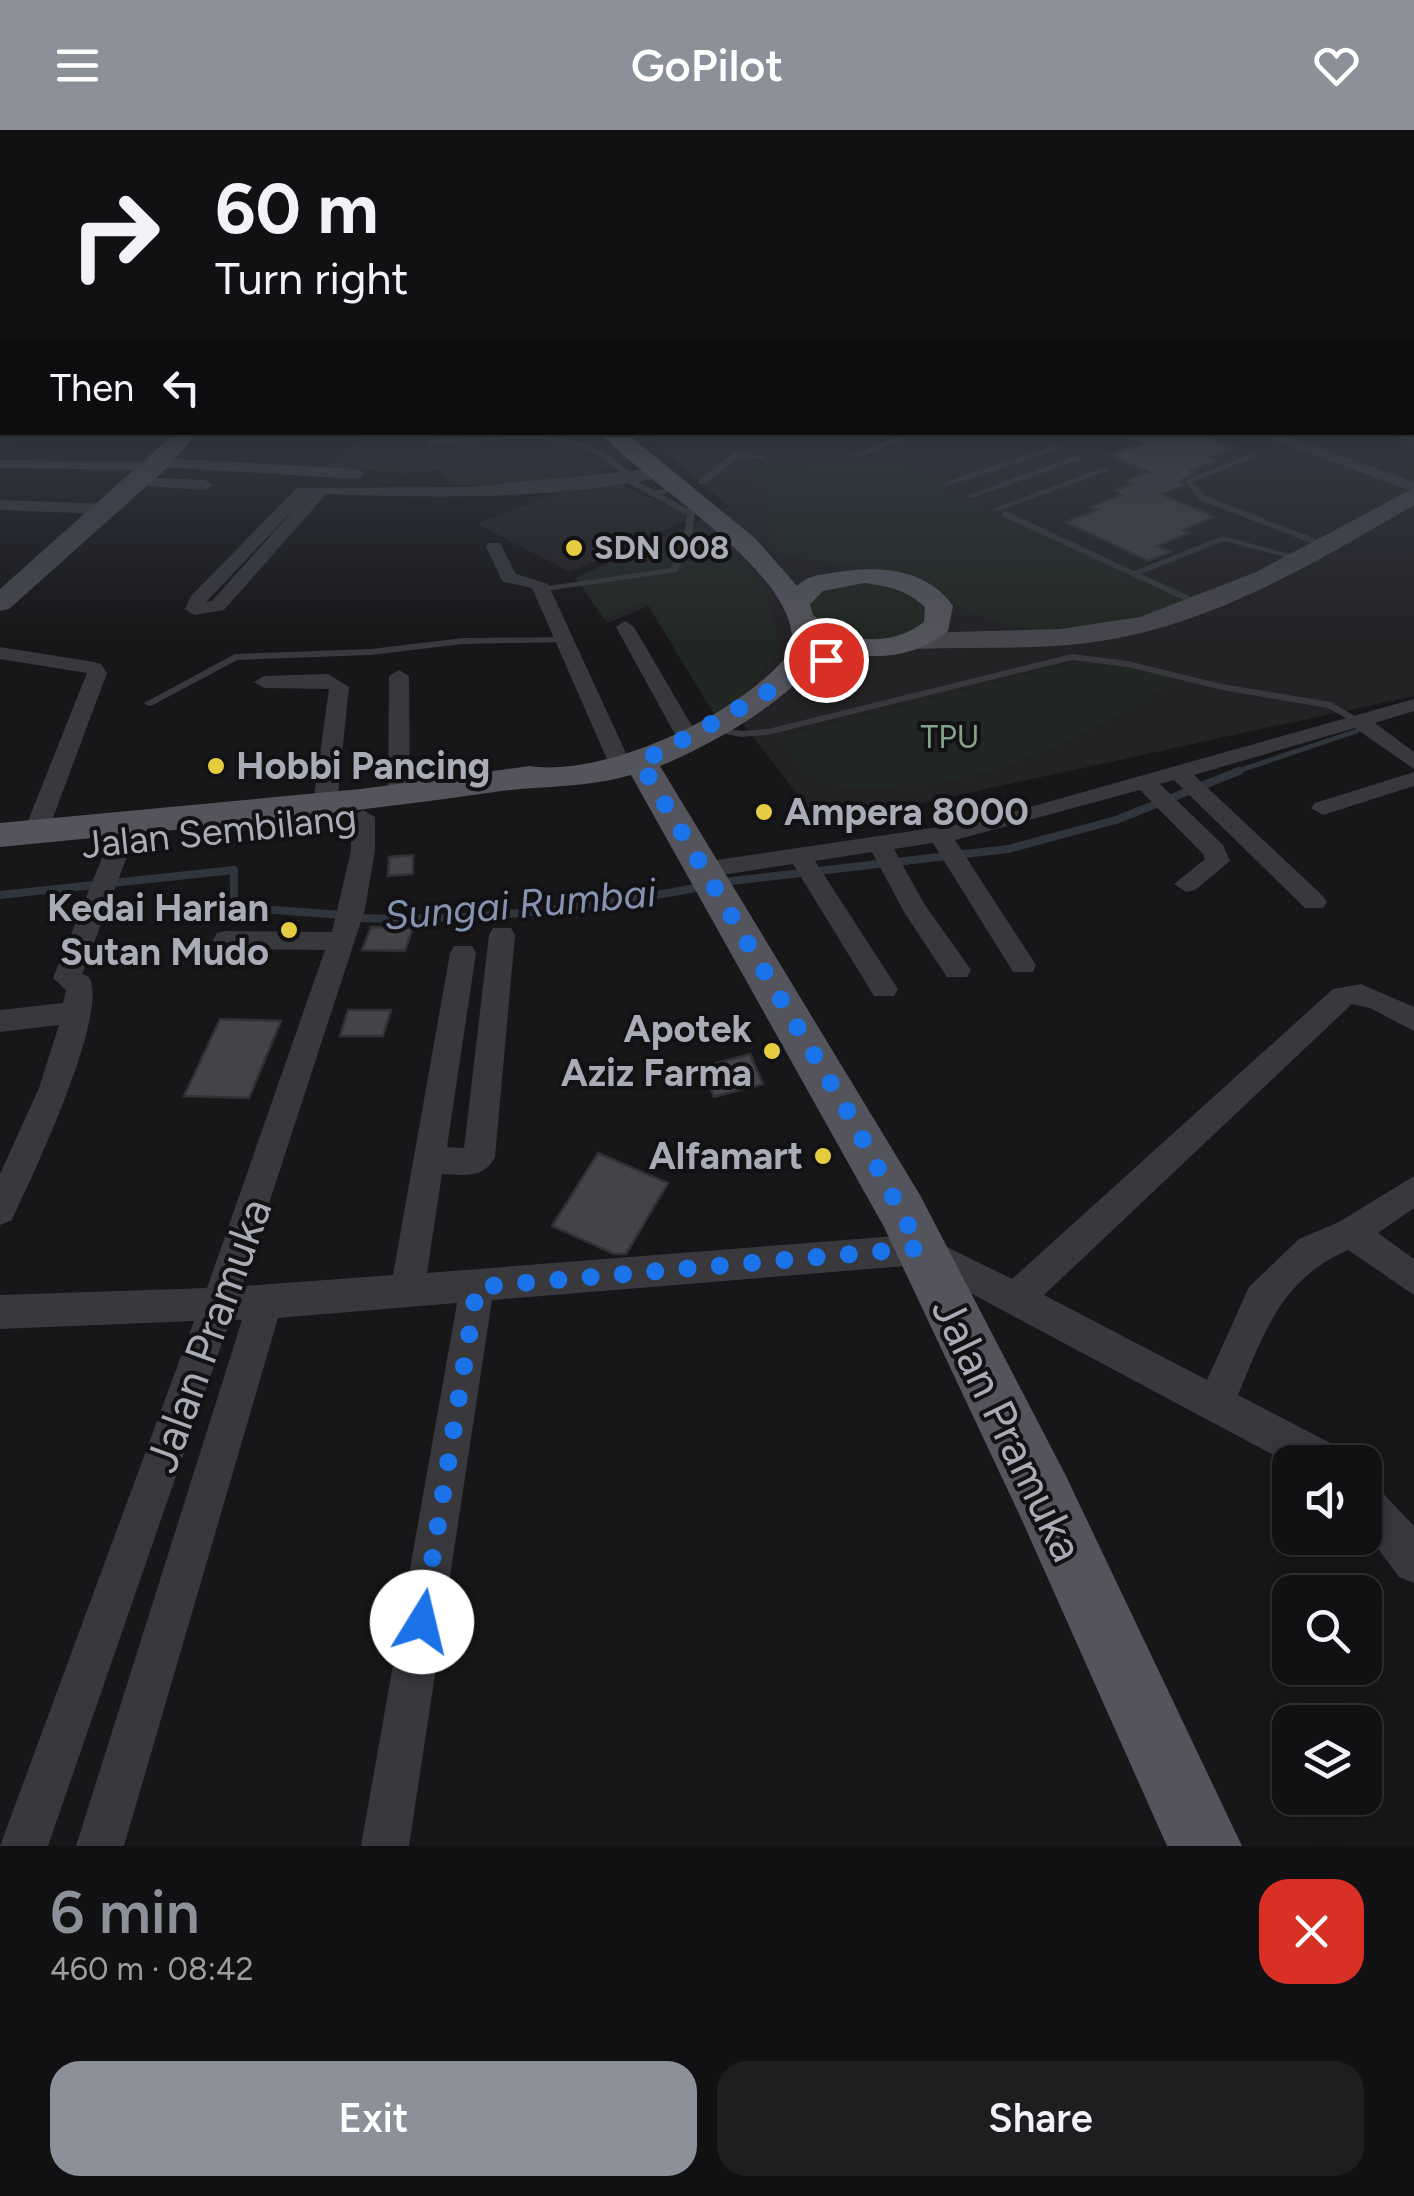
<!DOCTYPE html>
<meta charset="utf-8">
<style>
:root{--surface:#111012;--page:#1e1e20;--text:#f1f3f6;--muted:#9c9d9f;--line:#303032;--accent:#8c9099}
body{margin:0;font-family:Figtree,sans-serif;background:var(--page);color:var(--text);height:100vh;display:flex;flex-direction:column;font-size:38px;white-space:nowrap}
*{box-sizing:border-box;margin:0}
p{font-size:32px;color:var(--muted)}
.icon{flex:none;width:55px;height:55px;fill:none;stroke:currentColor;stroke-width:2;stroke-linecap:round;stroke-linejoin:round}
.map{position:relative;height:1716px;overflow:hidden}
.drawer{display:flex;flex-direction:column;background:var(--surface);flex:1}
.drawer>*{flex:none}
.banner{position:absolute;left:0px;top:0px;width:1415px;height:305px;box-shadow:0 5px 25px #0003,0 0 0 2px var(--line);background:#111012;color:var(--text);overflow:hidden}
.fabs{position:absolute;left:1272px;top:1315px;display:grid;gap:20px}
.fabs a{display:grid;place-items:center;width:110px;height:110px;border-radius:20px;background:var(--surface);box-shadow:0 5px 25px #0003,0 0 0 2px var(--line);font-size:50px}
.pin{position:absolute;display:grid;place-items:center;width:85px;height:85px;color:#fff;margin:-42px;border:5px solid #fff;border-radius:50%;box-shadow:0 2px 10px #0007}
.me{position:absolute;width:110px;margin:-55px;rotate:9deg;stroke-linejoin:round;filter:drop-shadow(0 0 8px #0008)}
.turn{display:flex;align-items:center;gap:35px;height:210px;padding:0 50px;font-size:45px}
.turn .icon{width:130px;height:130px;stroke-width:2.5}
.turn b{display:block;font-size:70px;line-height:85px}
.then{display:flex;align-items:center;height:95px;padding:0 50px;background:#0003;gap:20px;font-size:38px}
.round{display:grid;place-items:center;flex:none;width:105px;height:105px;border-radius:30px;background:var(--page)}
.overview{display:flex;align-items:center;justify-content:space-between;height:170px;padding:0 50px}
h1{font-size:60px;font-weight:600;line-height:75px;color:var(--accent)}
.button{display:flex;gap:20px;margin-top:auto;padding:20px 50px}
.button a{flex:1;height:115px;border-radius:30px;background:var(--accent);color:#fff;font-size:40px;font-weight:600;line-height:115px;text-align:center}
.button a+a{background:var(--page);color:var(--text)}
header{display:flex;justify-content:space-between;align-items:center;height:130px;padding:0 50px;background:var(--accent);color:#fff;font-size:45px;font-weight:600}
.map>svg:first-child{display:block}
.built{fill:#232225}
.green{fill:#212823}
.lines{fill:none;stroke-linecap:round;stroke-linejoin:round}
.stream-far1{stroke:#2f353d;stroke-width:5}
.stream{stroke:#2f353d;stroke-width:8}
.building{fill:#434348;stroke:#313134;stroke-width:2.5}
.lane{fill:#38383d;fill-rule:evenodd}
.street{fill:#38383d;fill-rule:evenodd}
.secondary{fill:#46464d;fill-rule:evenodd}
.primary{fill:#54545c;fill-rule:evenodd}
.route{stroke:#1a73e8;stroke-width:18;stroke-dasharray:0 32.4}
.poi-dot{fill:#e5cc41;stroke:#121113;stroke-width:4}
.labels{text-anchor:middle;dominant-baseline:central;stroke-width:8;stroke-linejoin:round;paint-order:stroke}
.far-poi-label{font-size:32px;font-weight:bold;fill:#a9abb7;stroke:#121113;text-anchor:start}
.far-park-label{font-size:32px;fill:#82a189;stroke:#121113}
.poi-label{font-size:38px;font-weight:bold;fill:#a9abb7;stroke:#121113;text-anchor:end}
.street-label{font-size:38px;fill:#a9abb7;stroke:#121113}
.water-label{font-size:40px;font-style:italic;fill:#8393b0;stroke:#121113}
.near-street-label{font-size:45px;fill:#a9abb7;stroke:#121113}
</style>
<header><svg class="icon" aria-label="menu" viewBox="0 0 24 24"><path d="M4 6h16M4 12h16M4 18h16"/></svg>GoPilot<svg class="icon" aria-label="heart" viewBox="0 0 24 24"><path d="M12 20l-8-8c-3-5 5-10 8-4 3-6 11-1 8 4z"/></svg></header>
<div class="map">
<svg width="1414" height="1716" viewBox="0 0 1414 1716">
<rect width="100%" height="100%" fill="#171618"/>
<path class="built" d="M 1414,271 L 1414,566 L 848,689 L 809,679 L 650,475 L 608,493 L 577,447 L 729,377 L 643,303 L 1412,302 Z
M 365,302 L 609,303 L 638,329 L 599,342 L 546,351 L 450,356 L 443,340 L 407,343 L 328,336 Z
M 601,346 L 695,387 L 570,442 L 477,394 Z"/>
<path class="green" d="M 895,332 L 1015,392 L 1204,469 C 1134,489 1055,514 984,488 C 952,476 927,453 893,444 C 857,434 817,433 779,424 L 754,337 Z
M 702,398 L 764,454 L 777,508 L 776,522 L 747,563 L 714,584 L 646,472 L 604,489 L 576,448 Z
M 878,451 L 921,468 L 930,487 L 916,503 L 867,513 L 809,491 L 807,467 L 816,460 Z
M 1087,529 L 1181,546 C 1090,605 988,660 875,657 C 861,657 843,659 830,654 C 807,644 794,626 779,608 Z"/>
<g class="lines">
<path class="stream-far1" d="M 1232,643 L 1357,601"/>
<path class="stream" d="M 723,752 L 1008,719 L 1116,690 L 1239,641
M 0,765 L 234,740 L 234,777 L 342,785
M 356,788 C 472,792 587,779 700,757"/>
</g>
<path class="building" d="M 1114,302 L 1193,302 L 1234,318 L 1208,327 L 1218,331 L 1190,341 L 1194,343 L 1180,351 L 1184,356 L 1162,364 L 1215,387 L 1183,400 L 1190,403 L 1158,416 L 1171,422 L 1148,431 L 1065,392 L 1097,380 L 1089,377 L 1122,365 L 1115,360 L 1133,354 L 1125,350 L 1149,342 L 1109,325 L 1141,314 Z
M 413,725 L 413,744 L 388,746 L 389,727 Z
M 371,797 L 413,798 L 405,821 L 362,820 Z
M 348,880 L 391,880 L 383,906 L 340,906 Z
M 220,889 L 281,891 L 249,968 L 184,966 Z
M 750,924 L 763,954 L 714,967 L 702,937 Z
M 598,1023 L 668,1053 L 626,1124 L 614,1124 L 552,1096 Z"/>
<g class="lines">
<path class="lane" d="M 912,302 L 923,302 L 858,327 L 851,325 Z
M 507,306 C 558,305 593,308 632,344 L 625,346 C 613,336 601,325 587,319 C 543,300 477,313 430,314 L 426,312 L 430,310 Z
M 1055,316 L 1062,318 L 947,356 L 940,354 Z
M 735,322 L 765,327 L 761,329 L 740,326 L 705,354 L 699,354 L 699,350 Z
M 1253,323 L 1260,325 L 1193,352 L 1206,366 L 1329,414 L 1329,418 L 1323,418 L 1200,370 L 1184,351 Z
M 1077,326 L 1084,328 L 972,368 L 965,366 Z
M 1102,338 L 1109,340 L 999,381 L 992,379 Z
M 622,346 L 628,346 L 655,361 L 681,355 L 681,359 L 661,364 L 688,379 L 690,367 L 697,369 L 691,412 L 677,442 L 539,462 L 539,458 L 542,457 L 671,438 L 683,412 L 687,385 L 622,350 Z
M 1002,382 L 1008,382 L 1134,441 L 1223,406 L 1304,428 L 1300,431 L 1224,411 L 1141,444 L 1202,472 L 1202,476 L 1199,477 L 1002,386 Z
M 566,507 L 571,510 L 569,512 L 463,514 L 371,525 L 237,530 L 153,575 L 149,576 L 144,573 L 235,524 L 371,519 L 463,508 Z
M 1072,524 L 1128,531 L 1222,554 L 1331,572 L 1365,592 L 1360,595 L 1356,594 L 1328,578 L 1222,560 L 1128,537 L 1072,530 L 768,605 L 741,607 L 707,600 L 706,598 L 711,595 L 741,601 L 768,599 Z"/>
<path class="street" d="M 1252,302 L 1274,302 L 1414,352 L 1414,362 Z
M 1389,302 L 1414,303 L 1414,312 L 1391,305 Z
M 160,328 L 357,339 L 365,344 L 357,349 L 162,337 L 155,340 L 0,338 L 0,330 L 153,332 Z
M 663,338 L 671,343 L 668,346 C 556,370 439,368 326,364 L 224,480 L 194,485 L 185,479 L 191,466 L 297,358 L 467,357 ZM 307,365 L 212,471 L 205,472 L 206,472 Z
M 137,347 L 205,350 L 213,355 L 205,360 L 132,355 L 129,352 Z
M 0,370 L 105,374 L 113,379 L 105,384 L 0,380 Z
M 488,413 L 500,413 L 516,444 L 548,454 L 632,636 L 629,641 L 621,643 L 610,636 L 532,458 L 503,452 L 486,417 Z
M 625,491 L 634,497 L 699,608 L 696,613 L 680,613 L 677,608 L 616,497 Z
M 0,517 L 94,532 L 101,534 L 107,543 L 48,701 L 36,709 L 24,701 L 87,543 L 0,529 Z
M 399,540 L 409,546 L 410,666 L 399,673 L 388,666 L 389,546 Z
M 328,544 L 349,557 L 337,674 L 325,681 L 313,674 L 329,559 L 264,558 L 254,552 L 264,546 Z
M 1414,569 L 1414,581 L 1375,593 L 1414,622 L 1414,639 L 1355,598 L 1194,645 L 1323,766 L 1327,772 L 1323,778 L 1305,778 L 1174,650 L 1160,654 L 1223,715 L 1230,731 L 1195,760 L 1186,762 L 1174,754 L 1205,729 L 1203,724 L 1140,660 L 955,710 L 1036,835 L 1033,842 L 1013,842 L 933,713 L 894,719 L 923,772 L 971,840 L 967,847 L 947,847 L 904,782 L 872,722 L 815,731 L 898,859 L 894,866 L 874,866 L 793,734 L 703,748 L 691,740 L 703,732 L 980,691 Z
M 1414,642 L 1414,656 L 1323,685 L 1311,678 L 1315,673 Z
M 363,680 L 375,687 L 375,720 L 365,779 L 242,1156 L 393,1145 L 450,823 L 454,816 L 472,816 L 476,823 L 447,1017 L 464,1018 L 489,805 L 493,798 L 511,798 L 515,805 L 495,1027 C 484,1049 464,1045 442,1044 L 427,1143 L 921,1104 L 1012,1149 L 1333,859 L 1361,854 L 1414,877 L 1414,901 L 1370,878 L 1352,874 L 1044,1165 L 1207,1250 L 1249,1157 L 1299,1109 L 1339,1092 L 1414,1046 L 1414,1078 L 1378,1103 L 1414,1129 L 1414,1165 L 1348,1120 C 1281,1149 1264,1203 1238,1265 L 1340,1318 L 1345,1332 L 1290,1334 L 918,1135 L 492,1170 L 409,1716 L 361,1716 L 457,1173 L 278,1188 L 124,1716 L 76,1716 L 242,1190 L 230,1190 L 48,1716 L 0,1716 L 194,1191 L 0,1199 L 0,1165 L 207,1158 L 325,820 L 226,819 L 217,817 L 213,810 L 217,803 L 226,801 L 332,802 L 351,720 L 351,687 Z
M 121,703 L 133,711 L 82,844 L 89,847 C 110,884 31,1049 12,1090 L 0,1095 L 0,1044 L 39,958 L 59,895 L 0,902 L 0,880 L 63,873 L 66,860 L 53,848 L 109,711 Z
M 1365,1353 L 1379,1359 L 1414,1396 L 1414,1453 L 1399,1447 L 1365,1401 Z"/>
<path class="secondary" d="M 176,302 L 198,302 L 168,337 L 9,479 L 0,481 L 0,459 Z
M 1414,358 L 1414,375 C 1318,431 1219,491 1107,510 C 1044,521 979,516 916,519 L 902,511 L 916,503 L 1060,499 L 1140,487 L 1256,442 Z"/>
<path class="primary" d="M 600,302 L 625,302 L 756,409 L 797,456 C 807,446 818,445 832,443 C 875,435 926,437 953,476 L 948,501 C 911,531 866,531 822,517 C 805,565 706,617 660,636 L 920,1065 L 1065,1344 L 1242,1716 L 1167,1716 L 1021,1388 L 884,1097 L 631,645 C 583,659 537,655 488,663 C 326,686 163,701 0,717 L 0,693 L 361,659 L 530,636 C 606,648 745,582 791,521 C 808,447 643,353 600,302 ZM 864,453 C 888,456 907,460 925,477 L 924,492 C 890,518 843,514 813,485 L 810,474 L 823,461 Z"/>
</g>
<linearGradient id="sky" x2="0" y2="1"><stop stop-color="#0d0c0d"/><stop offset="0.53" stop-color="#363c48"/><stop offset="1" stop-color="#363c48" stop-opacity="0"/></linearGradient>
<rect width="1414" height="511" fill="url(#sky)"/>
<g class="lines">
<path class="route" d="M 422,1492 L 477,1157 L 920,1118 L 852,989 L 640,632 C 704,600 763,563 826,530"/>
</g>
<g class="poi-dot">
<circle cx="574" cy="418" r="10"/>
<circle cx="216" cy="636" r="10"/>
<circle cx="764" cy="682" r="10"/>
<circle cx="289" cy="800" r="10"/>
<circle cx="772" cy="921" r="10"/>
<circle cx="823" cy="1026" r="10"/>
</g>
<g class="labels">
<g class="far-poi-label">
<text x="594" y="418">SDN 008</text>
</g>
<g class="far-park-label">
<text x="950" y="607">TPU</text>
</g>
<g class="poi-label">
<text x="236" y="636" text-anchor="start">Hobbi Pancing</text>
<text x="784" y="682" text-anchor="start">Ampera 8000</text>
<text x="269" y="778">Kedai Harian<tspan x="269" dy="44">Sutan Mudo</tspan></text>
<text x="752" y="899">Apotek<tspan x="752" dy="44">Aziz Farma</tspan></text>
<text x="803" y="1026">Alfamart</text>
</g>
<g class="street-label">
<text transform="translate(219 701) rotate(-6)">Jalan Sembilang</text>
</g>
<g class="water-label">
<text transform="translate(520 774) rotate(-5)">Sungai Rumbai</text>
</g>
<g class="near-street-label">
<text transform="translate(208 1205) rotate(-70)">Jalan Pramuka</text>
<text transform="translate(1008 1299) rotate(64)">Jalan Pramuka</text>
</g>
</g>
</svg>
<div class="fabs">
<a><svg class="icon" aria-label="sound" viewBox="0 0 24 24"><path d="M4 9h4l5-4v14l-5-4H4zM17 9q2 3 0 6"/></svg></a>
<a><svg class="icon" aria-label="search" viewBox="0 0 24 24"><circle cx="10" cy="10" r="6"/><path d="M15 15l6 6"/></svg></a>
<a><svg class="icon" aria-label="layers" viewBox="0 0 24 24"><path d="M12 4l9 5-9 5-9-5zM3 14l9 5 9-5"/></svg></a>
</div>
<div class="pin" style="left:826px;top:530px;background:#d93025"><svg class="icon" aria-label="arrive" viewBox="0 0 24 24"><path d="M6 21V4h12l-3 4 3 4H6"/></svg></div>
<svg class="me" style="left:422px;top:1492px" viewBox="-20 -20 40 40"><circle r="19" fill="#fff"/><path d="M0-13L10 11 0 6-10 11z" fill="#1a73e8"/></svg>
<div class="banner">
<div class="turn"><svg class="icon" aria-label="right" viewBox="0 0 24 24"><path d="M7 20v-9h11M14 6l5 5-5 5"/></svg><div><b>60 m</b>Turn right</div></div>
<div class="then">Then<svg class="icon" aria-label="left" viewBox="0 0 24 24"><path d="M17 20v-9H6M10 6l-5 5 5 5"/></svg></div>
</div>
</div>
<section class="drawer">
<div class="overview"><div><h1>6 min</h1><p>460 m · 08:42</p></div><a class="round" style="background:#d93025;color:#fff"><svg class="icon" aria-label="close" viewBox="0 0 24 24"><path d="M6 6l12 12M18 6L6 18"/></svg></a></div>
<div class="button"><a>Exit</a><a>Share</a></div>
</section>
